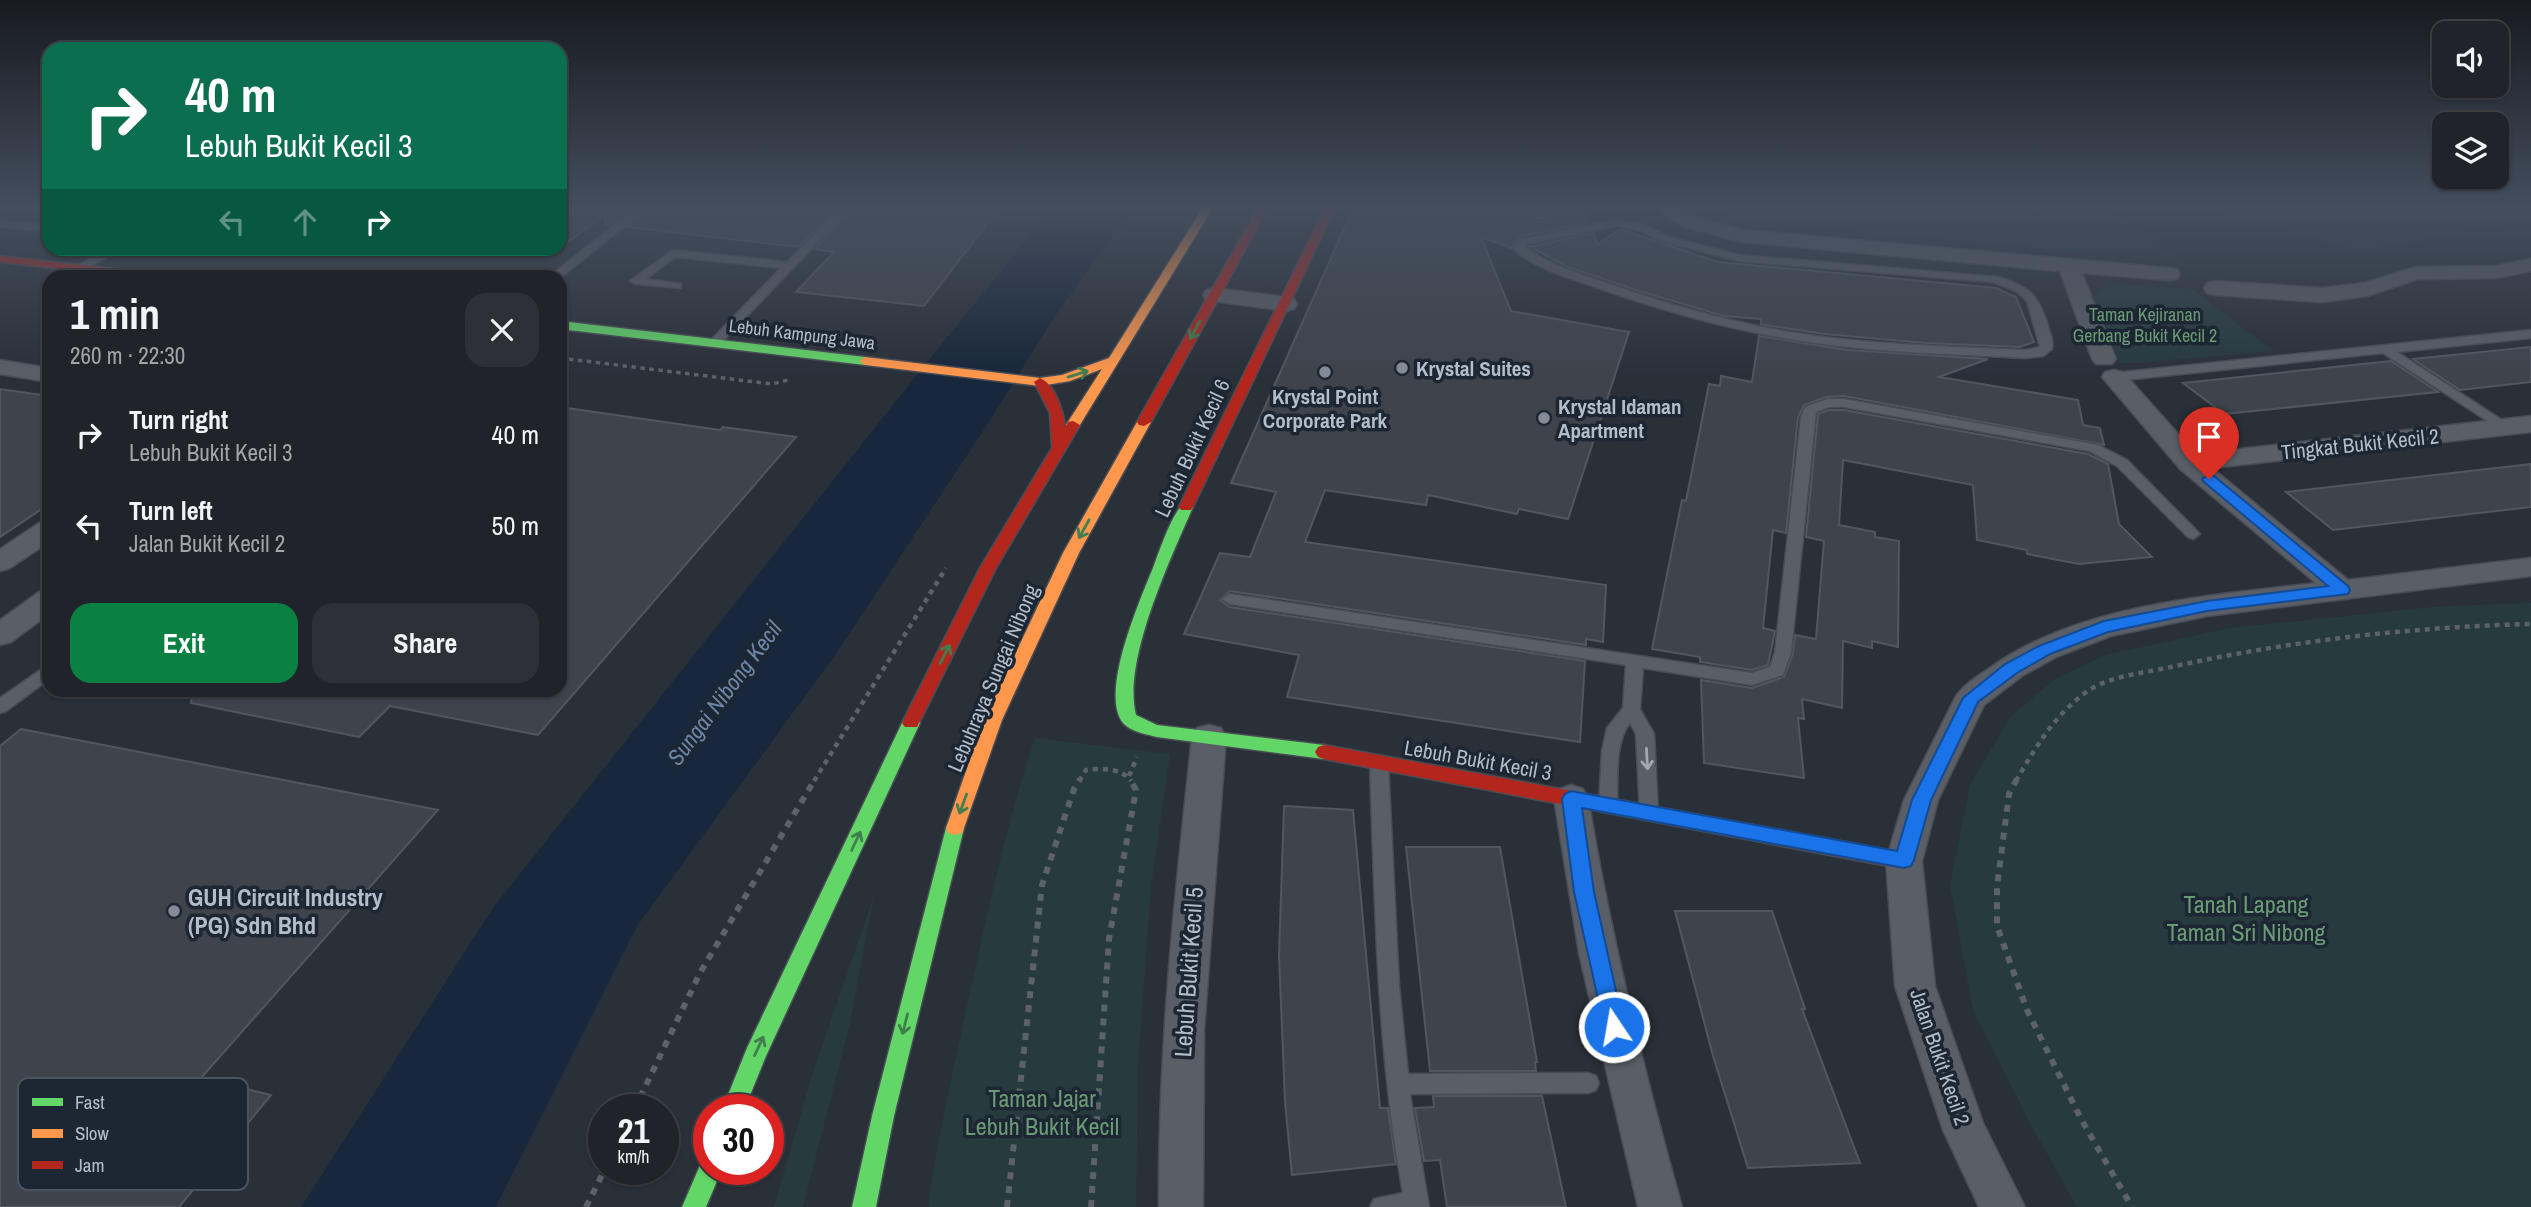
<!DOCTYPE html>
<meta charset="utf-8">
<style>
:root{--surface:#20242a;--page:#2d3036;--text:#f1f3f6;--muted:#a2a4a8;--line:#3d4147;--accent:#0b8043}
body{margin:0;font-family:"Archivo Narrow",sans-serif;background:var(--page);color:var(--text);height:100vh;display:flex;flex-direction:column;font-size:26px;white-space:nowrap}
*{box-sizing:border-box;margin:0}
p{font-size:23px;color:var(--muted)}
.icon{flex:none;width:38px;height:38px;fill:none;stroke:currentColor;stroke-width:2;stroke-linecap:round;stroke-linejoin:round}
.map{position:relative;flex:1;overflow:hidden}
.drawer{position:absolute;left:42px;top:270px;width:525px;height:427px;display:flex;flex-direction:column;background:var(--surface);border-radius:21px;box-shadow:0 2px 5px #0004,0 0 0 2px var(--line)}
.drawer>*{flex:none}
.top-card{position:absolute;left:42px;top:42px;width:525px;height:214px;border-radius:21px;box-shadow:0 2px 5px #0004,0 0 0 2px var(--line);background:#0b6e4f;color:#fff;overflow:hidden}
.fabs{position:absolute;left:2432px;top:21px;display:grid;gap:14px}
.fabs a{display:grid;place-items:center;width:77px;height:77px;border-radius:14px;background:var(--surface);box-shadow:0 2px 5px #0004,0 0 0 2px var(--line);font-size:35px}
.speed{position:absolute;left:588px;top:1094px;display:flex;gap:14px;font-size:35px;font-weight:700;text-align:center}
.speed>*{display:grid;place-content:center;width:91px;height:91px;border-radius:50%;background:var(--surface);box-shadow:0 2px 5px #0004,0 0 0 2px var(--line);line-height:1}
.speed small{font-size:18px;font-weight:400}
.speed .limit{border:10px solid #d22;background:#fff;color:#111}
.pin{position:absolute;display:grid;place-items:center;width:60px;height:60px;color:#fff;margin:-72px -30px;border-radius:50% 50% 50% 0;rotate:-45deg;box-shadow:0 0 7px #0007}
.pin .icon{rotate:45deg}
.me{position:absolute;width:77px;margin:-38px;rotate:348deg;stroke-linejoin:round;filter:drop-shadow(0 0 5px #0008)}
.turn{display:flex;align-items:center;gap:24px;height:147px;padding:0 28px;font-size:32px}
.turn .icon{width:91px;height:91px;stroke-width:2.5}
.turn b{display:block;font-size:49px;line-height:60px}
.lanes{display:flex;align-items:center;height:66px;padding:0 28px;background:#0003;justify-content:center;gap:35px;direction:ltr}
.lanes .off{opacity:.35}
.round{display:grid;place-items:center;flex:none;width:74px;height:74px;border-radius:21px;background:var(--page)}
.head{display:flex;align-items:center;justify-content:space-between;height:119px;padding:0 28px}
h1{font-size:42px;font-weight:800;line-height:52px}
.cta{display:flex;gap:14px;margin-top:auto;padding:14px 28px}
.cta a{flex:1;height:80px;border-radius:21px;background:var(--accent);color:#fff;font-size:28px;font-weight:800;line-height:80px;text-align:center}
.cta a+a{background:var(--page);color:var(--text)}
ul{padding:0;list-style:none}
li{display:flex;align-items:center;gap:21px;height:91px;padding:0 28px}
li div{flex:1}
li b{display:block;font-size:26px}
li em{font-style:normal}
.map>svg:first-child{display:block}
.green{fill:#273a3e}
.water{fill:#19273c}
.building{fill:#3f444c;stroke:#52575f;stroke-width:2}
.lines{fill:none;stroke-linecap:round;stroke-linejoin:round}
.lane-casing{stroke:#484c55;stroke-width:3}
.street-casing{stroke:#484c55;stroke-width:3}
.fast-casing{stroke:#484c55;stroke-width:3}
.slow-casing{stroke:#484c55;stroke-width:3}
.jam-casing{stroke:#484c55;stroke-width:3}
.path-far2{stroke:#5c6268;stroke-width:3.5;stroke-dasharray:4.5 4.5;stroke-linecap:butt}
.path-far1{stroke:#5c6268;stroke-width:4.5;stroke-dasharray:5 5;stroke-linecap:butt}
.path{stroke:#5c6268;stroke-width:6;stroke-dasharray:7 7;stroke-linecap:butt}
.lane{fill:#5a5e66;fill-rule:evenodd}
.street{fill:#5a5e66;fill-rule:evenodd}
.fast{fill:#63d668;fill-rule:evenodd}
.slow{fill:#ff974d;fill-rule:evenodd}
.jam{fill:#b3261e;fill-rule:evenodd}
.oneway{stroke:#407e4e}
.oneway2{stroke:#a2a9b5}
.route{fill:#1a73e8;stroke:#114b97;stroke-width:2}
.poi-dot{fill:#848b96;stroke:#1d2633;stroke-width:2.5}
.labels{text-anchor:middle;dominant-baseline:central;stroke-width:7;stroke-linejoin:round;paint-order:stroke}
.far-park-label{font-size:18px;fill:#6b9a76;stroke:#1d2633}
.far-street-label{font-size:18px;fill:#b4bcc9;stroke:#1d2633}
.poi-label{font-size:21px;font-weight:bold;fill:#b4bcc9;stroke:#1d2633;text-anchor:start}
.street-label{font-size:21px;fill:#b4bcc9;stroke:#1d2633}
.water-label{font-size:23px;font-style:italic;fill:#6d86a8;stroke:#1d2633}
.near-poi-label{font-size:24px;font-weight:bold;fill:#b4bcc9;stroke:#1d2633;text-anchor:start}
.near-park-label{font-size:24px;fill:#6b9a76;stroke:#1d2633}
.near-street-label{font-size:24px;fill:#b4bcc9;stroke:#1d2633}
.key{fill:#1d2633;stroke:#4a5360;stroke-width:2}
.key-label{font-size:19px;fill:#b4bcc9}
</style>
<div class="map">
<svg width="2531" height="1207" viewBox="0 0 2531 1207">
<rect width="100%" height="100%" fill="#2a3038"/>
<path class="green" d="M 1718,206 L 2105,206 L 2153,238 L 2181,262 L 1754,221 L 1702,208 Z
M 2196,206 L 2531,206 L 2531,239 L 2491,226 L 2362,252 Z
M 2115,284 L 2191,289 L 2274,351 L 2140,363 L 2120,363 L 2092,297 Z
M 2531,603 L 2531,1207 L 2077,1207 L 2031,1125 L 1973,1010 L 1950,885 L 1970,785 L 2011,716 L 2055,679 L 2105,655 L 2230,628 L 2442,606 Z
M 1035,738 L 1170,754 L 1151,887 L 1138,1065 L 1136,1207 L 928,1207 C 938,1134 955,1063 970,992 C 989,906 1007,821 1035,738 Z
M 874,896 L 849,1027 L 803,1207 L 774,1207 L 813,1072 Z"/>
<path class="water" d="M 1054,206 L 1134,206 L 1055,316 L 987,425 L 833,658 L 637,926 L 496,1207 L 301,1207 L 495,905 L 936,351 Z"/>
<path class="building" d="M 560,206 L 633,206 L 609,225 L 605,225 L 606,214 L 560,248 Z
M 653,206 L 838,206 L 798,247 L 627,227 Z
M 855,206 L 1001,206 L 924,306 L 796,292 L 834,252 L 815,249 Z
M 1354,206 L 1528,206 L 1536,222 L 1544,222 L 1547,218 L 1543,206 L 1580,206 L 1588,223 L 1520,236 L 1511,248 L 1481,237 L 1511,311 L 1629,332 L 1568,519 L 1519,509 L 1517,514 L 1428,495 L 1426,505 L 1325,490 L 1305,542 L 1606,585 L 1603,642 L 1586,639 L 1586,645 L 1230,591 L 1220,600 L 1230,607 L 1585,661 L 1580,742 L 1287,697 L 1299,655 L 1184,634 L 1220,553 L 1250,557 L 1276,492 L 1231,483 Z
M 1620,229 L 1718,262 L 1996,288 L 2016,297 L 2034,342 L 2020,347 L 1925,343 L 1824,334 L 1771,326 L 1761,324 L 1761,319 L 1724,316 L 1639,291 L 1568,267 L 1530,247 L 1593,233 L 1598,244 Z
M 1759,336 L 1848,350 L 1988,359 L 1939,377 L 2078,400 L 2083,425 L 2100,428 L 2104,445 L 1844,396 L 1826,397 L 1804,405 L 1798,417 L 1786,533 L 1773,530 L 1763,628 L 1775,631 L 1768,665 L 1752,670 L 1700,662 L 1700,657 L 1652,649 L 1682,500 L 1686,501 L 1709,384 L 1720,386 L 1721,376 L 1752,382 Z
M 2531,347 L 2531,382 L 2460,390 L 2413,359 Z
M 2391,361 L 2438,392 L 2224,414 L 2183,383 Z
M 0,389 L 49,396 L 49,504 L 0,537 Z
M 560,407 L 720,430 L 723,427 L 796,437 L 538,735 L 390,706 L 359,737 L 191,703 L 193,690 L 560,690 Z
M 1829,410 L 1844,410 L 2088,454 L 2108,464 L 2119,524 L 2152,557 L 2079,564 L 2027,554 L 2027,550 L 1977,540 L 1973,485 L 1843,460 L 1839,525 L 1875,532 L 1875,537 L 1899,541 L 1898,647 L 1872,641 L 1872,648 L 1843,641 L 1842,708 L 1802,699 L 1804,719 L 1798,718 L 1804,778 L 1704,763 L 1701,680 L 1752,688 L 1784,677 L 1793,653 L 1795,635 L 1816,639 L 1824,541 L 1806,537 L 1818,414 Z
M 2531,464 L 2531,507 L 2333,530 L 2286,492 Z
M 21,729 L 438,810 L 201,1078 L 271,1095 L 179,1207 L 0,1207 L 0,746 Z
M 1284,806 L 1353,810 L 1380,1108 L 1388,1108 L 1396,1164 L 1292,1175 L 1285,1102 L 1279,956 Z
M 1406,847 L 1500,847 L 1537,1062 L 1535,1062 L 1536,1071 L 1430,1071 Z
M 1675,911 L 1772,911 L 1805,1009 L 1802,1009 L 1860,1163 L 1748,1168 L 1713,1056 Z
M 1433,1096 L 1542,1096 L 1566,1207 L 1447,1207 L 1440,1160 L 1424,1161 L 1415,1108 L 1434,1107 Z"/>
<g class="lines">
<g class="lane-casing">
<path id="lane" d="M 638,206 L 650,206 L 560,278 L 550,276 Z
M 842,206 L 853,206 L 718,346 L 714,347 L 708,343 L 781,268 L 675,257 L 646,279 L 681,284 L 681,288 L 636,284 L 630,281 L 673,250 L 787,262 Z
M 1530,206 L 1540,206 L 1545,217 L 1544,219 L 1536,219 Z
M 0,220 L 49,226 L 49,232 L 0,226 Z
M 1615,220 L 1645,225 L 1669,237 L 1739,255 L 1998,277 C 2030,287 2038,294 2048,326 C 2050,334 2054,341 2052,349 L 2043,356 L 2026,358 C 1958,354 1890,353 1823,344 C 1745,334 1669,313 1595,287 C 1568,277 1534,269 1513,248 L 1521,239 ZM 1615,226 L 1638,230 L 1661,241 L 1739,261 L 1993,282 L 2016,291 L 2027,301 L 2040,347 L 2026,350 C 1959,347 1891,345 1824,337 C 1752,328 1681,309 1613,285 C 1583,275 1551,266 1525,247 L 1529,244 Z
M 108,248 L 122,248 L 84,270 L 74,268 Z
M 2531,330 L 2531,338 L 2397,352 L 2508,424 L 2510,427 L 2503,431 L 2383,353 L 2114,381 L 2108,377 L 2114,373 Z
M 1827,399 L 1844,399 L 2098,445 L 2127,460 L 2200,534 L 2193,539 L 2188,537 L 2117,466 L 2089,451 L 1844,407 L 1829,407 L 1816,412 L 1791,652 L 1783,675 L 1752,685 L 1643,668 L 1640,709 L 1654,734 L 1658,813 L 1656,818 L 1649,820 L 1642,818 L 1640,813 L 1636,734 L 1630,723 C 1614,743 1618,781 1617,806 L 1615,811 L 1608,813 L 1601,811 L 1599,806 L 1602,751 L 1607,728 L 1623,708 L 1626,665 L 1230,604 L 1222,599 L 1230,594 L 1752,673 L 1770,667 L 1775,652 L 1801,417 L 1805,407 Z
M 49,664 L 49,679 L 6,711 L 0,713 L 0,698 Z
M 1379,756 L 1385,758 L 1388,763 L 1399,986 L 1408,1074 L 1588,1073 L 1596,1076 L 1599,1083 L 1596,1090 L 1588,1093 L 1410,1094 L 1429,1207 L 1370,1207 L 1374,1199 L 1403,1193 C 1377,1051 1375,907 1370,763 L 1373,758 Z"/>
</g>
<g class="street-casing">
<path id="street" d="M 1656,206 L 1678,206 L 1699,219 L 1743,230 L 2169,268 L 2177,269 L 2180,274 L 2177,279 L 2169,280 L 2082,273 L 2116,359 L 2112,364 L 2096,364 L 2092,359 L 2060,271 L 1743,242 L 1685,227 L 1666,217 Z
M 2531,259 L 2531,271 L 2496,278 L 2418,279 L 2367,296 L 2322,302 L 2215,295 L 2207,293 L 2204,288 L 2207,283 L 2215,281 L 2322,288 L 2364,283 L 2416,267 L 2496,266 Z
M 1214,288 L 1286,297 L 1294,299 L 1297,304 L 1294,309 L 1286,311 L 1206,300 L 1203,295 L 1206,290 Z
M 0,360 L 49,368 L 49,382 L 0,374 Z
M 2114,370 L 2123,372 L 2196,454 L 2531,416 L 2531,432 L 2212,468 L 2348,580 L 2531,558 L 2531,576 L 2207,616 L 2111,636 L 2056,657 L 2022,676 L 1984,705 L 1938,800 L 1922,861 L 1935,986 L 1983,1123 L 2025,1207 L 1979,1207 L 1943,1130 L 1895,986 L 1886,861 L 1904,800 L 1955,698 C 1962,686 1975,678 1987,670 C 2076,604 2209,596 2316,583 L 2180,469 L 2102,377 L 2105,372 Z
M 49,520 L 49,542 L 10,568 L 0,571 L 0,549 L 39,523 Z
M 49,589 L 49,614 L 11,642 L 0,645 L 0,620 L 39,592 Z
M 1209,725 L 1221,728 L 1226,737 L 1204,1030 L 1203,1207 L 1159,1207 C 1158,1049 1175,894 1192,737 L 1197,728 Z
M 1571,785 L 1583,789 L 1588,798 C 1611,937 1644,1072 1682,1207 L 1638,1207 L 1579,953 L 1554,798 L 1559,789 Z"/>
</g>
<g class="fast-casing">
<path id="fast" d="M 560,321 L 865,357 L 871,361 L 865,365 L 560,329 Z
M 1186,503 L 1193,507 C 1171,558 1122,661 1136,715 L 1157,725 L 1324,745 L 1330,747 L 1333,752 L 1330,757 L 1324,759 L 1157,737 C 1146,734 1131,732 1123,723 C 1099,693 1140,600 1153,568 C 1158,555 1174,506 1186,503 Z
M 911,717 L 917,719 L 920,723 L 766,1056 L 744,1110 L 722,1110 L 747,1048 L 902,723 L 905,719 Z
M 955,821 L 962,823 L 964,828 L 894,1116 L 876,1207 L 852,1207 L 872,1116 L 946,828 L 948,823 Z
M 709,1158 L 709,1169 L 722,1169 L 706,1207 L 682,1207 L 702,1161 Z"/>
</g>
<g class="slow-casing">
<path id="slow" d="M 1204,206 L 1214,206 L 1078,428 L 1068,428 L 1066,425 L 1102,369 L 1070,381 L 1040,386 L 865,365 L 859,361 L 865,357 L 1040,378 L 1062,375 L 1109,358 Z
M 1144,418 L 1151,422 L 1079,553 L 1002,720 L 964,828 L 962,833 L 955,835 L 948,833 L 946,828 L 984,720 L 1063,553 L 1137,422 Z"/>
</g>
<g class="jam-casing">
<path id="jam" d="M 1259,206 L 1269,206 L 1151,422 L 1144,426 L 1139,425 L 1137,422 Z
M 1326,206 L 1336,206 L 1193,507 L 1191,510 L 1181,510 L 1179,507 Z
M 0,256 L 151,273 L 157,276 L 125,276 L 0,262 Z
M 1040,378 C 1055,384 1064,413 1065,428 L 1068,422 L 1073,421 L 1080,425 L 996,568 L 917,727 L 905,727 L 902,723 L 980,568 L 1052,448 L 1050,413 L 1034,382 Z
M 1324,745 L 1904,853 L 1911,856 L 1914,861 L 1911,866 L 1904,869 L 1324,759 L 1318,757 L 1315,752 L 1318,747 Z"/>
</g>
<path class="path-far2" d="M 560,358 L 772,384 L 788,380"/>
<path class="path-far1" d="M 1129,776 L 1137,757
M 814,781 L 946,568
M 1079,781 L 1086,770 C 1100,768 1123,768 1131,781
M 2016,781 C 2035,748 2054,716 2085,693 C 2107,676 2144,673 2171,667 C 2289,641 2410,627 2531,624"/>
<path class="path" d="M 2017,779 L 2009,794 L 1997,887 L 1997,926 L 2027,1010 L 2081,1119 L 2132,1207
M 634,1110 L 700,973 L 815,779
M 586,1207 L 605,1169
M 1007,1207 L 1042,885 L 1074,789 L 1080,779
M 1091,1207 L 1109,939 L 1136,790 L 1130,779"/>
<use href="#lane" class="lane"/>
<use href="#street" class="street"/>
<use href="#fast" class="fast"/>
<use href="#slow" class="slow"/>
<use href="#jam" class="jam"/>
</g>
<defs><path id="oneway-shaft" d="M-6 0H5M1.5-3L5.5 0L1.5 3" fill="none" stroke-width="1.6" stroke-linecap="round" stroke-linejoin="round" transform="scale(1.75)"/></defs>
<g class="oneway">
<use href="#oneway-shaft" transform="translate(1195 330) rotate(119)"/>
<use href="#oneway-shaft" transform="translate(1078 374) rotate(-17)"/>
<use href="#oneway-shaft" transform="translate(1084 529) rotate(119)"/>
<use href="#oneway-shaft" transform="translate(945 654) rotate(-63)"/>
<use href="#oneway-shaft" transform="translate(963 804) rotate(110)"/>
<use href="#oneway-shaft" transform="translate(856 841) rotate(-65)"/>
<use href="#oneway-shaft" transform="translate(905 1024) rotate(104)"/>
<use href="#oneway-shaft" transform="translate(759 1046) rotate(-65)"/>
</g>
<use class="oneway2" href="#oneway-shaft" transform="translate(1647 759) rotate(87)"/>
<linearGradient id="sky" x2="0" y2="1"><stop stop-color="#171a1f"/><stop offset="0.55" stop-color="#444e5e"/><stop offset="1" stop-color="#444e5e" stop-opacity="0"/></linearGradient>
<rect width="2531" height="375" fill="url(#sky)"/>
<path class="route" d="M 2209,475 L 2214,476 L 2348,586 L 2350,590 L 2348,594 L 2207,611 L 2108,632 L 2050,654 L 2017,673 L 1978,702 L 1931,800 L 1914,860 L 1911,866 L 1904,868 L 1582,808 L 1594,892 L 1624,1027 L 1621,1034 L 1614,1037 L 1606,1034 L 1574,892 L 1562,799 L 1565,794 L 1571,791 L 1897,851 L 1912,800 L 1963,698 L 2005,664 L 2039,646 L 2104,621 L 2207,601 L 2328,586 L 2204,482 L 2202,479 Z"/>
<g class="poi-dot">
<circle cx="1402" cy="368" r="7"/>
<circle cx="1325" cy="372" r="7"/>
<circle cx="1544" cy="418" r="7"/>
<circle cx="174" cy="911" r="7"/>
</g>
<g class="labels">
<g class="far-park-label">
<text x="2145" y="314">Taman Kejiranan<tspan x="2145" dy="21">Gerbang Bukit Kecil 2</tspan></text>
</g>
<g class="far-street-label">
<text transform="translate(802 334) rotate(7)">Lebuh Kampung Jawa</text>
</g>
<g class="poi-label">
<text x="1416" y="368">Krystal Suites</text>
<text x="1325" y="396" text-anchor="middle">Krystal Point<tspan x="1325" dy="24">Corporate Park</tspan></text>
<text x="1558" y="406">Krystal Idaman<tspan x="1558" dy="24">Apartment</tspan></text>
</g>
<g class="street-label">
<text transform="translate(2360 444) rotate(-6)">Tingkat Bukit Kecil 2</text>
<text transform="translate(1192 448) rotate(-65)">Lebuh Bukit Kecil 6</text>
<text transform="translate(993 678) rotate(-67)">Lebuhraya Sungai Nibong</text>
<text transform="translate(1478 760) rotate(10)">Lebuh Bukit Kecil 3</text>
<text transform="translate(1940 1057) rotate(71)">Jalan Bukit Kecil 2</text>
</g>
<g class="water-label">
<text transform="translate(724 693) rotate(-53)">Sungai Nibong Kecil</text>
</g>
<g class="near-poi-label">
<text x="188" y="897">GUH Circuit Industry<tspan x="188" dy="28">(PG) Sdn Bhd</tspan></text>
</g>
<g class="near-park-label">
<text x="2246" y="904">Tanah Lapang<tspan x="2246" dy="28">Taman Sri Nibong</tspan></text>
<text x="1042" y="1098">Taman Jajar<tspan x="1042" dy="28">Lebuh Bukit Kecil</tspan></text>
</g>
<g class="near-street-label">
<text transform="translate(1188 972) rotate(-86)">Lebuh Bukit Kecil 5</text>
</g>
</g>
<rect x="18" y="1078" width="230" height="112" rx="10" class="key"/>
<rect x="32" y="1098" width="31" height="8" fill="#63d668"/>
<rect x="32" y="1129" width="31" height="9" fill="#ff974d"/>
<rect x="32" y="1161" width="31" height="8" fill="#b3261e"/>
<g class="key-label">
<text x="75" y="1109">Fast</text>
<text x="75" y="1140">Slow</text>
<text x="75" y="1172">Jam</text>
</g>
</svg>
<div class="fabs">
<a><svg class="icon" aria-label="sound" viewBox="0 0 24 24"><path d="M4 9h4l5-4v14l-5-4H4zM17 9q2 3 0 6"/></svg></a>
<a><svg class="icon" aria-label="layers" viewBox="0 0 24 24"><path d="M12 4l9 5-9 5-9-5zM3 14l9 5 9-5"/></svg></a>
</div>
<div class="speed"><div>21<small>km/h</small></div><div class="limit">30</div></div>
<div class="pin" style="left:2209px;top:479px;background:#d93025"><svg class="icon" aria-label="arrive" viewBox="0 0 24 24"><path d="M6 21V4h12l-3 4 3 4H6"/></svg></div>
<svg class="me" style="left:1614px;top:1027px" viewBox="-20 -20 40 40"><circle r="17" fill="#1a73e8" stroke="#fff" stroke-width="3"/><path d="M0-11L8 9 0 5-8 9z" fill="#fff"/></svg>
<div class="top-card">
<div class="turn"><svg class="icon" aria-label="right" viewBox="0 0 24 24"><path d="M7 20v-9h11M14 6l5 5-5 5"/></svg><div><b>40 m</b>Lebuh Bukit Kecil 3</div></div>
<div class="lanes"><svg class="icon off" aria-label="left" viewBox="0 0 24 24"><path d="M17 20v-9H6M10 6l-5 5 5 5"/></svg><svg class="icon off" aria-label="ahead" viewBox="0 0 24 24"><path d="M12 20V5M6 11l6-6 6 6"/></svg><svg class="icon" aria-label="right" viewBox="0 0 24 24"><path d="M7 20v-9h11M14 6l5 5-5 5"/></svg></div>
</div>
<section class="drawer">
<div class="head"><div><h1>1 min</h1><p>260 m · 22:30</p></div><a class="round"><svg class="icon" aria-label="close" viewBox="0 0 24 24"><path d="M6 6l12 12M18 6L6 18"/></svg></a></div>
<ul>
<li><svg class="icon" aria-label="right" viewBox="0 0 24 24"><path d="M7 20v-9h11M14 6l5 5-5 5"/></svg><div><b>Turn right</b><p>Lebuh Bukit Kecil 3</p></div><em>40 m</em></li>
<li><svg class="icon" aria-label="left" viewBox="0 0 24 24"><path d="M17 20v-9H6M10 6l-5 5 5 5"/></svg><div><b>Turn left</b><p>Jalan Bukit Kecil 2</p></div><em>50 m</em></li>
</ul>
<div class="cta"><a>Exit</a><a>Share</a></div>
</section>
</div>
